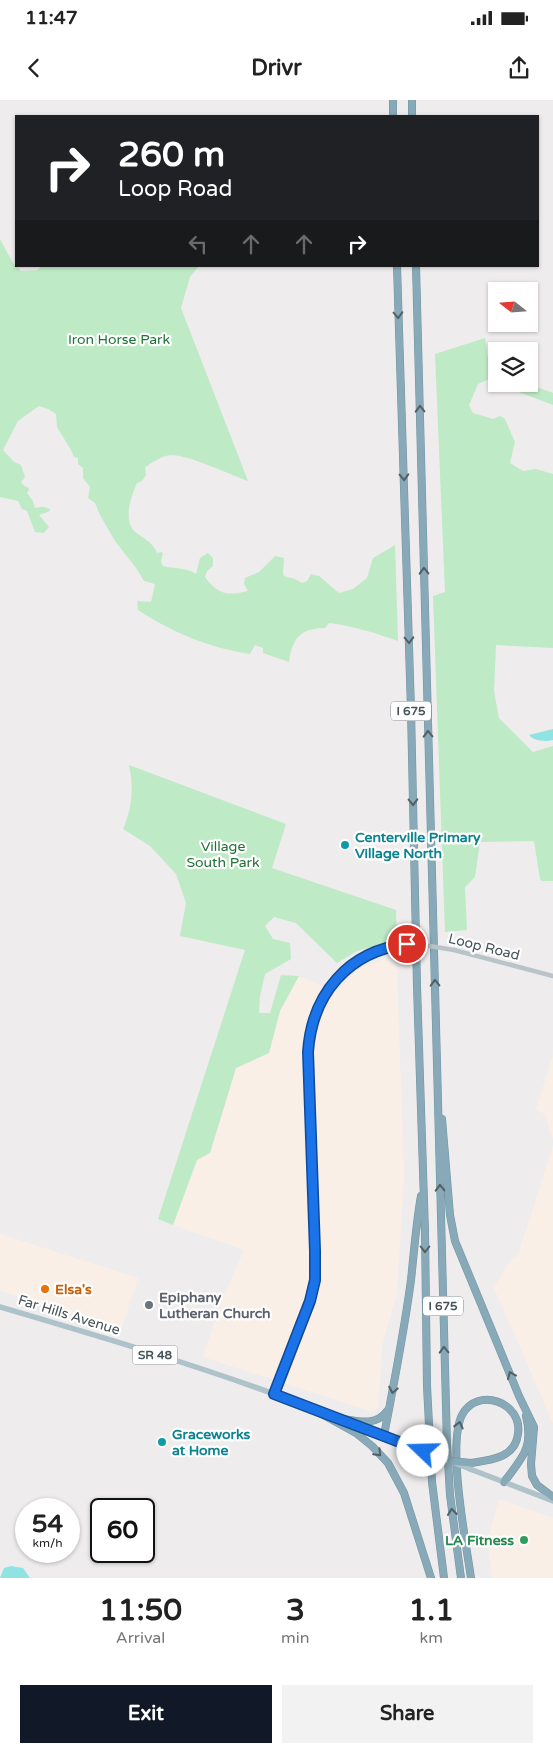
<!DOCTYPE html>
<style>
:root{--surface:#fff;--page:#f2f2f2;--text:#222;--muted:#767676;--accent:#111827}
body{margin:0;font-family:"Varela Round",sans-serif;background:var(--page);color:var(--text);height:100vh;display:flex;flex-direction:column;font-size:19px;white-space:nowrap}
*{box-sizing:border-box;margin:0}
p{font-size:16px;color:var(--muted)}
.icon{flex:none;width:28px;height:28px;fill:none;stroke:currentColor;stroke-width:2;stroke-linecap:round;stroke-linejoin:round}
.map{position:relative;height:1478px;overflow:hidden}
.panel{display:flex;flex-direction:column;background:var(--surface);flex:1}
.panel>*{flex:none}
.guide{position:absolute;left:15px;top:15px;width:524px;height:152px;border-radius:0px;box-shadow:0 1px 4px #0004;background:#202124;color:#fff;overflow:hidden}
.needle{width:32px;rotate:287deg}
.buttons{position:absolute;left:488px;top:182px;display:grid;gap:10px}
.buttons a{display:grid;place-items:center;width:50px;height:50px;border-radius:0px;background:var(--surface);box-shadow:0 1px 4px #0004;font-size:25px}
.speed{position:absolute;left:15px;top:1398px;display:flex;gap:10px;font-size:25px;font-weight:700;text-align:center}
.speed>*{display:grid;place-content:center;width:65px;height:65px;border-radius:50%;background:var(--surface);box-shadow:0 1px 4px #0004;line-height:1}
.speed small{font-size:12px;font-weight:400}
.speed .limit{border:2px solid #111;border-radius:8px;background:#fff;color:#111}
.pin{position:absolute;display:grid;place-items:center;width:42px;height:42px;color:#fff;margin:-21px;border:2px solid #fff;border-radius:50%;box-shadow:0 1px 5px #0007}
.me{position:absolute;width:55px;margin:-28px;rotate:291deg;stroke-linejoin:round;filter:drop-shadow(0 0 4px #0008)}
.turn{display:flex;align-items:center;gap:18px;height:105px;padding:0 20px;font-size:22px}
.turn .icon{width:65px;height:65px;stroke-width:2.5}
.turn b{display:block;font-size:35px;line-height:42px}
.lanes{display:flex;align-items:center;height:48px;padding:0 20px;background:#0003;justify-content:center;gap:25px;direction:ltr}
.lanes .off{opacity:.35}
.eta{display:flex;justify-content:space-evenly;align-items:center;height:85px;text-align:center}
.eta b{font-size:30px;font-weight:700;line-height:35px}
.button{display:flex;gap:10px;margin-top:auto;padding:10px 20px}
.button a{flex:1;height:58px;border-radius:0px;background:var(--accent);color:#fff;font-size:20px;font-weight:700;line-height:58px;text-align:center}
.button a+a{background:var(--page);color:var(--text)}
.status{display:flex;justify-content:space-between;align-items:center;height:35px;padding:0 25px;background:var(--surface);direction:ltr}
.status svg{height:14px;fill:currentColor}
header{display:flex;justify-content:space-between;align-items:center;height:65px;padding:0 20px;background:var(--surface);font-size:22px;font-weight:700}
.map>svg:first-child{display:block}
.commercial{fill:#f9efe6}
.green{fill:#beeac5}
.water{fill:#8fe3e2}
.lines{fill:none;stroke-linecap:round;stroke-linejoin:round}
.highway-casing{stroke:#7395a3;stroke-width:8}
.minor{stroke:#b9c4c8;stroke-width:4.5}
.major{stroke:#aec2c9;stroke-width:5.5}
.highway{stroke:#88a9b7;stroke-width:7}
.highway-bridge-casing{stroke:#7395a3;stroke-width:8;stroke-linecap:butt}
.minor-bridge{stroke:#b9c4c8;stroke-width:4.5}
.major-bridge{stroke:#aec2c9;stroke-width:5.5}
.highway-bridge{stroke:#88a9b7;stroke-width:7}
.oneway{stroke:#506066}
.route-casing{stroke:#114b97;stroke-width:12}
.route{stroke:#1a73e8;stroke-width:9}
.culture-dot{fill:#0f9aa8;stroke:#fff;stroke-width:2}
.food-dot{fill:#e8710a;stroke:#fff;stroke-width:2}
.worship-dot{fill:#6b7280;stroke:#fff;stroke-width:2}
.leisure-dot{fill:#2e9e5b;stroke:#fff;stroke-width:2}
.labels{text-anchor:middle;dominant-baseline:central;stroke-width:4.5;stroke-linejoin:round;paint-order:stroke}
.shield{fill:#fff;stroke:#7e878a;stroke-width:1}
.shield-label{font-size:12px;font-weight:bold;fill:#465358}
.park-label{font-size:14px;fill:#1f7236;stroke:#fff}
.culture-label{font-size:14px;font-weight:bold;fill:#0d838f;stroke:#fff;text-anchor:start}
.street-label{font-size:14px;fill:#465358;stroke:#fff}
.food-label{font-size:14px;font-weight:bold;fill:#c56008;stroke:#fff;text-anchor:start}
.worship-label{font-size:14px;font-weight:bold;fill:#5b616d;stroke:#fff;text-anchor:start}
.leisure-label{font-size:14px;font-weight:bold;fill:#27864d;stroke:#fff;text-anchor:end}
</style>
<div class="status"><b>11:47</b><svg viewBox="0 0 49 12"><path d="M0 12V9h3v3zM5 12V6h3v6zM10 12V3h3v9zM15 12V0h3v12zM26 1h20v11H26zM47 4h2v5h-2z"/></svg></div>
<header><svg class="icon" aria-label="back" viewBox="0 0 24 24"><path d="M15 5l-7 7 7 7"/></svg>Drivr<svg class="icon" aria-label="share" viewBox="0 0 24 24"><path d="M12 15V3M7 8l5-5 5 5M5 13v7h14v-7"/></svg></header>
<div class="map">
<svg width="553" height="1478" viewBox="0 0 553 1478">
<rect width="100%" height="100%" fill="#efeced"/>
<path class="commercial" d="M 386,858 L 397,868 L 404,1075 L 397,1195 L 383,1241 L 378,1307 L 373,1312 L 203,1257 L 223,1198 L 244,1150 L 173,1125 L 197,1060 L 210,1053 L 236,968 L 269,953 L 280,911 L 299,876 L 336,892 L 358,869 Z
M 553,955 L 553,1039 L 545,1014 L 536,1010 Z
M 553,1046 L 553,1323 L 494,1188 L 509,1162 L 518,1155 Z
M 0,1134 L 138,1178 L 121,1229 L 0,1191 Z
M 499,1399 L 553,1418 L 553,1478 L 492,1478 L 487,1443 Z"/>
<path class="green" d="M 0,139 L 13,163 L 21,171 L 38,170 L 41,166 L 199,166 L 190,177 L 181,208 L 248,381 C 228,374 190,355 170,355 C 161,356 152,363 145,367 L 146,375 L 142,381 L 137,383 C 131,397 121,423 138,434 C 146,440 153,443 157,453 L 161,452 L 163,453 L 161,462 L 163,466 C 174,469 186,467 196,474 L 200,458 L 208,453 L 213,458 L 213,466 L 207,471 L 205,477 C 218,495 228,496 248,491 L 244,484 L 245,478 L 259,472 L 275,456 L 284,458 L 283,473 L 284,476 L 295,479 L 302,483 L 307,481 L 311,474 L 319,476 L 339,493 L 353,489 L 367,478 L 373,458 L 395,445 L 398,541 C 375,533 354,526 329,523 L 325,528 C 300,528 292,539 289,562 L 263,553 L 263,548 L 255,545 L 250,554 C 210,548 171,532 138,510 L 137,501 L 151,502 L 155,484 L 144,481 L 136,468 L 115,441 L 100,415 L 95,403 L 88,398 L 90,387 L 83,378 L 83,368 L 78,364 L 78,358 L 74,357 L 71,350 L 57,327 L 56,314 L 48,309 L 39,306 L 18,321 L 3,350 L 14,362 L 21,365 L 25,377 L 21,382 L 24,386 L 28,387 L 29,390 L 27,393 L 33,401 L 35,408 L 43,407 L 50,409 L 50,411 L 39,415 L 49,427 L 44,433 L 35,432 L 27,411 L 22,409 L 18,401 L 0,397 Z
M 485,238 L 488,259 L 496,270 L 496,284 L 528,284 L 553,293 L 553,305 L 487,280 L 478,284 L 469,305 L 473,313 L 493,319 L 500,316 L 505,319 L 515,342 L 510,363 L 523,371 L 536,369 L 553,374 L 553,548 L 496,545 L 494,591 L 499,618 L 533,652 L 553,646 L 553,781 L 542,781 L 540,779 L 534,741 L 480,742 L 475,777 L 465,787 L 467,830 L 445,832 L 433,496 L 445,492 L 435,254 Z
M 129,665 L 286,724 L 272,768 L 396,810 L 397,840 L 357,851 L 337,863 L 296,823 L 274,817 L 265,826 L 273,839 L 290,843 L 291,859 L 265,874 L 260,896 L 259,913 L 270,913 L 281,875 L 299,876 L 280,911 L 269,953 L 236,968 L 210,1053 L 197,1060 L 173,1125 L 158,1119 L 245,850 L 180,836 L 186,803 L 176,774 L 150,746 L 123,729 C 132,709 134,687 129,665 Z"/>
<path class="water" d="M 553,629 L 553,640 C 545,642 534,641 529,635 Z
M 11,1466 L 23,1468 L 30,1478 L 0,1478 L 4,1468 Z"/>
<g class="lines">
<g class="highway-casing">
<path id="highway" d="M 393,0 L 393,16
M 412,16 L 412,0
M 397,166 L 411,610 L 417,886 L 425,1132 L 427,1286 L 432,1382 L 444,1478
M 416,166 L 447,1344 L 450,1395 L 461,1478
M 442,1019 L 450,1115 L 455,1141 L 519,1296 L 534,1327 L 531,1364 L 532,1376 L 537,1385 L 553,1397
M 309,1307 L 356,1333 L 372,1346 L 388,1363 L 404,1393 L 431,1478
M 337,1318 C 355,1320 375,1328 387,1311
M 384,1335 C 394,1284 404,1232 411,1180 C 414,1152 416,1124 421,1096
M 471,1363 C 491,1360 515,1358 518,1334 C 523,1302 477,1286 462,1315 C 447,1344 466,1443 471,1478
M 504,1382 C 522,1358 534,1348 526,1316"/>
</g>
<path class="minor" d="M 454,850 L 553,876
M 274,1294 L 313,1191 L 315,1180 L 315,1151 L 308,952 C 312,897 343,858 397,845"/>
<path class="major" d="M 0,1207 C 105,1238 210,1269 312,1308
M 349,1322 L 410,1345
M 470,1369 L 553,1401"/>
<use href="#highway" class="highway"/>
<g class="highway-bridge-casing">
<path id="highway-bridge" d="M 451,1361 L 471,1363"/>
</g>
<path class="minor-bridge" d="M 397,845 L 417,844 L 454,850"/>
<path class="major-bridge" d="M 410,1345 L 470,1369"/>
<use href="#highway-bridge" class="highway-bridge"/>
</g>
<defs><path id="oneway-chevron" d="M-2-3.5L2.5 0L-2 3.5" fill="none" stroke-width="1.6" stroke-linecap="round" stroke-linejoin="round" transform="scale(1.25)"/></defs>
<g class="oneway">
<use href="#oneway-chevron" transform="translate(398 215) rotate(88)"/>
<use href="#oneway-chevron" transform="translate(420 309) rotate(-92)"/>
<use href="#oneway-chevron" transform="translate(404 377) rotate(88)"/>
<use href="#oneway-chevron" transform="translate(424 471) rotate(-91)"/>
<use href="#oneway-chevron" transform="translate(409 540) rotate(88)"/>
<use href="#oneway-chevron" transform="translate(428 634) rotate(-91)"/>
<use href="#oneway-chevron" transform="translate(413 702) rotate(89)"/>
<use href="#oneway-chevron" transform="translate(435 883) rotate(-91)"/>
<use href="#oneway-chevron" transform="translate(440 1088) rotate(-91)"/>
<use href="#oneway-chevron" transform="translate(425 1149) rotate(90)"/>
<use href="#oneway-chevron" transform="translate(444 1250) rotate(-92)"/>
<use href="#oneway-chevron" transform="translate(511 1275) rotate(-113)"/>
<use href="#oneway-chevron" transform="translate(393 1290) rotate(101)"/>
<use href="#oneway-chevron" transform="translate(459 1325) rotate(-76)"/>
<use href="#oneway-chevron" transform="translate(378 1353) rotate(46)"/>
<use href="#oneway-chevron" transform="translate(452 1412) rotate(-96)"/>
</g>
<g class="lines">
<g class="route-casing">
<path id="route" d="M 407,844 C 348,851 312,894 308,952 L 315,1151 L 315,1180 L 310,1201 L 274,1294 L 423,1351"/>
</g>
<use href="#route" class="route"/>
</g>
<g class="culture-dot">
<circle cx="345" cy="745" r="5"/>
<circle cx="162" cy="1342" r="5"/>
</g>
<circle class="food-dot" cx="45" cy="1189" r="5"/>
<circle class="worship-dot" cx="149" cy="1205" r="5"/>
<circle class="leisure-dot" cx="524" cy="1440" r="5"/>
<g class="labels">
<g class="shield">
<rect x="391" y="601.5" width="40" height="19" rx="4"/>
<rect x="423" y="1196.5" width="40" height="19" rx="4"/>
<rect x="132.5" y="1245.5" width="45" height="19" rx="4"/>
</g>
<g class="shield-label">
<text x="411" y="611">I 675</text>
<text x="443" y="1206">I 675</text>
<text x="155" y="1255">SR 48</text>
</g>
<g class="park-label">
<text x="119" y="239">Iron Horse Park</text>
<text x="223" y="746">Village<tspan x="223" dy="16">South Park</tspan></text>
</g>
<g class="culture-label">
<text x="355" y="737">Centerville Primary<tspan x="355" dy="16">Village North</tspan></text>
<text x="172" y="1334">Graceworks<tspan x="172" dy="16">at Home</tspan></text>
</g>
<g class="street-label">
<text transform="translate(484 847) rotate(14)">Loop Road</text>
<text transform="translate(69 1215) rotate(17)">Far Hills Avenue</text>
</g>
<g class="food-label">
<text x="55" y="1189">Elsa's</text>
</g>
<g class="worship-label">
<text x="159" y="1197">Epiphany<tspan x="159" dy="16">Lutheran Church</tspan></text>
</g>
<g class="leisure-label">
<text x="514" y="1440">LA Fitness</text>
</g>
</g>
</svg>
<div class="buttons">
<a><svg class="needle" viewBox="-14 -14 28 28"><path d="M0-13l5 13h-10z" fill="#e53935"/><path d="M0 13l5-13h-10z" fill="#767676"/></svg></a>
<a><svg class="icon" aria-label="layers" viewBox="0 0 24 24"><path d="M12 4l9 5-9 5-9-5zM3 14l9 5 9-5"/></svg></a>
</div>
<div class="speed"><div>54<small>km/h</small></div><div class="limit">60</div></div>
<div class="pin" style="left:407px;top:844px;background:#d93025"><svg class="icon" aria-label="arrive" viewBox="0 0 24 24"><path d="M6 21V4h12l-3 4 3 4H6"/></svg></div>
<svg class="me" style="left:423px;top:1351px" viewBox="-20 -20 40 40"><circle r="19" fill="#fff"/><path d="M0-13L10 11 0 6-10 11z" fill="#1a73e8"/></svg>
<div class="guide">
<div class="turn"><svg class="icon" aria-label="right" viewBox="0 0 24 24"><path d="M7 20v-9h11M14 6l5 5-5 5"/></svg><div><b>260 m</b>Loop Road</div></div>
<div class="lanes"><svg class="icon off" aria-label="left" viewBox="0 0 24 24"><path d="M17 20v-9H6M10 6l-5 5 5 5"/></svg><svg class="icon off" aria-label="ahead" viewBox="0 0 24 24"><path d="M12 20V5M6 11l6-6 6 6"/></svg><svg class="icon off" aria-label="ahead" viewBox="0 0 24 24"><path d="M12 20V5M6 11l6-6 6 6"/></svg><svg class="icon" aria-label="right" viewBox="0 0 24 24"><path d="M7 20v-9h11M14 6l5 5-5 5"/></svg></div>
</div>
</div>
<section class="panel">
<div class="eta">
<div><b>11:50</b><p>Arrival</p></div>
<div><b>3</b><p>min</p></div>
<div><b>1.1</b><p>km</p></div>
</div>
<div class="button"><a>Exit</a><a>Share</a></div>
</section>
